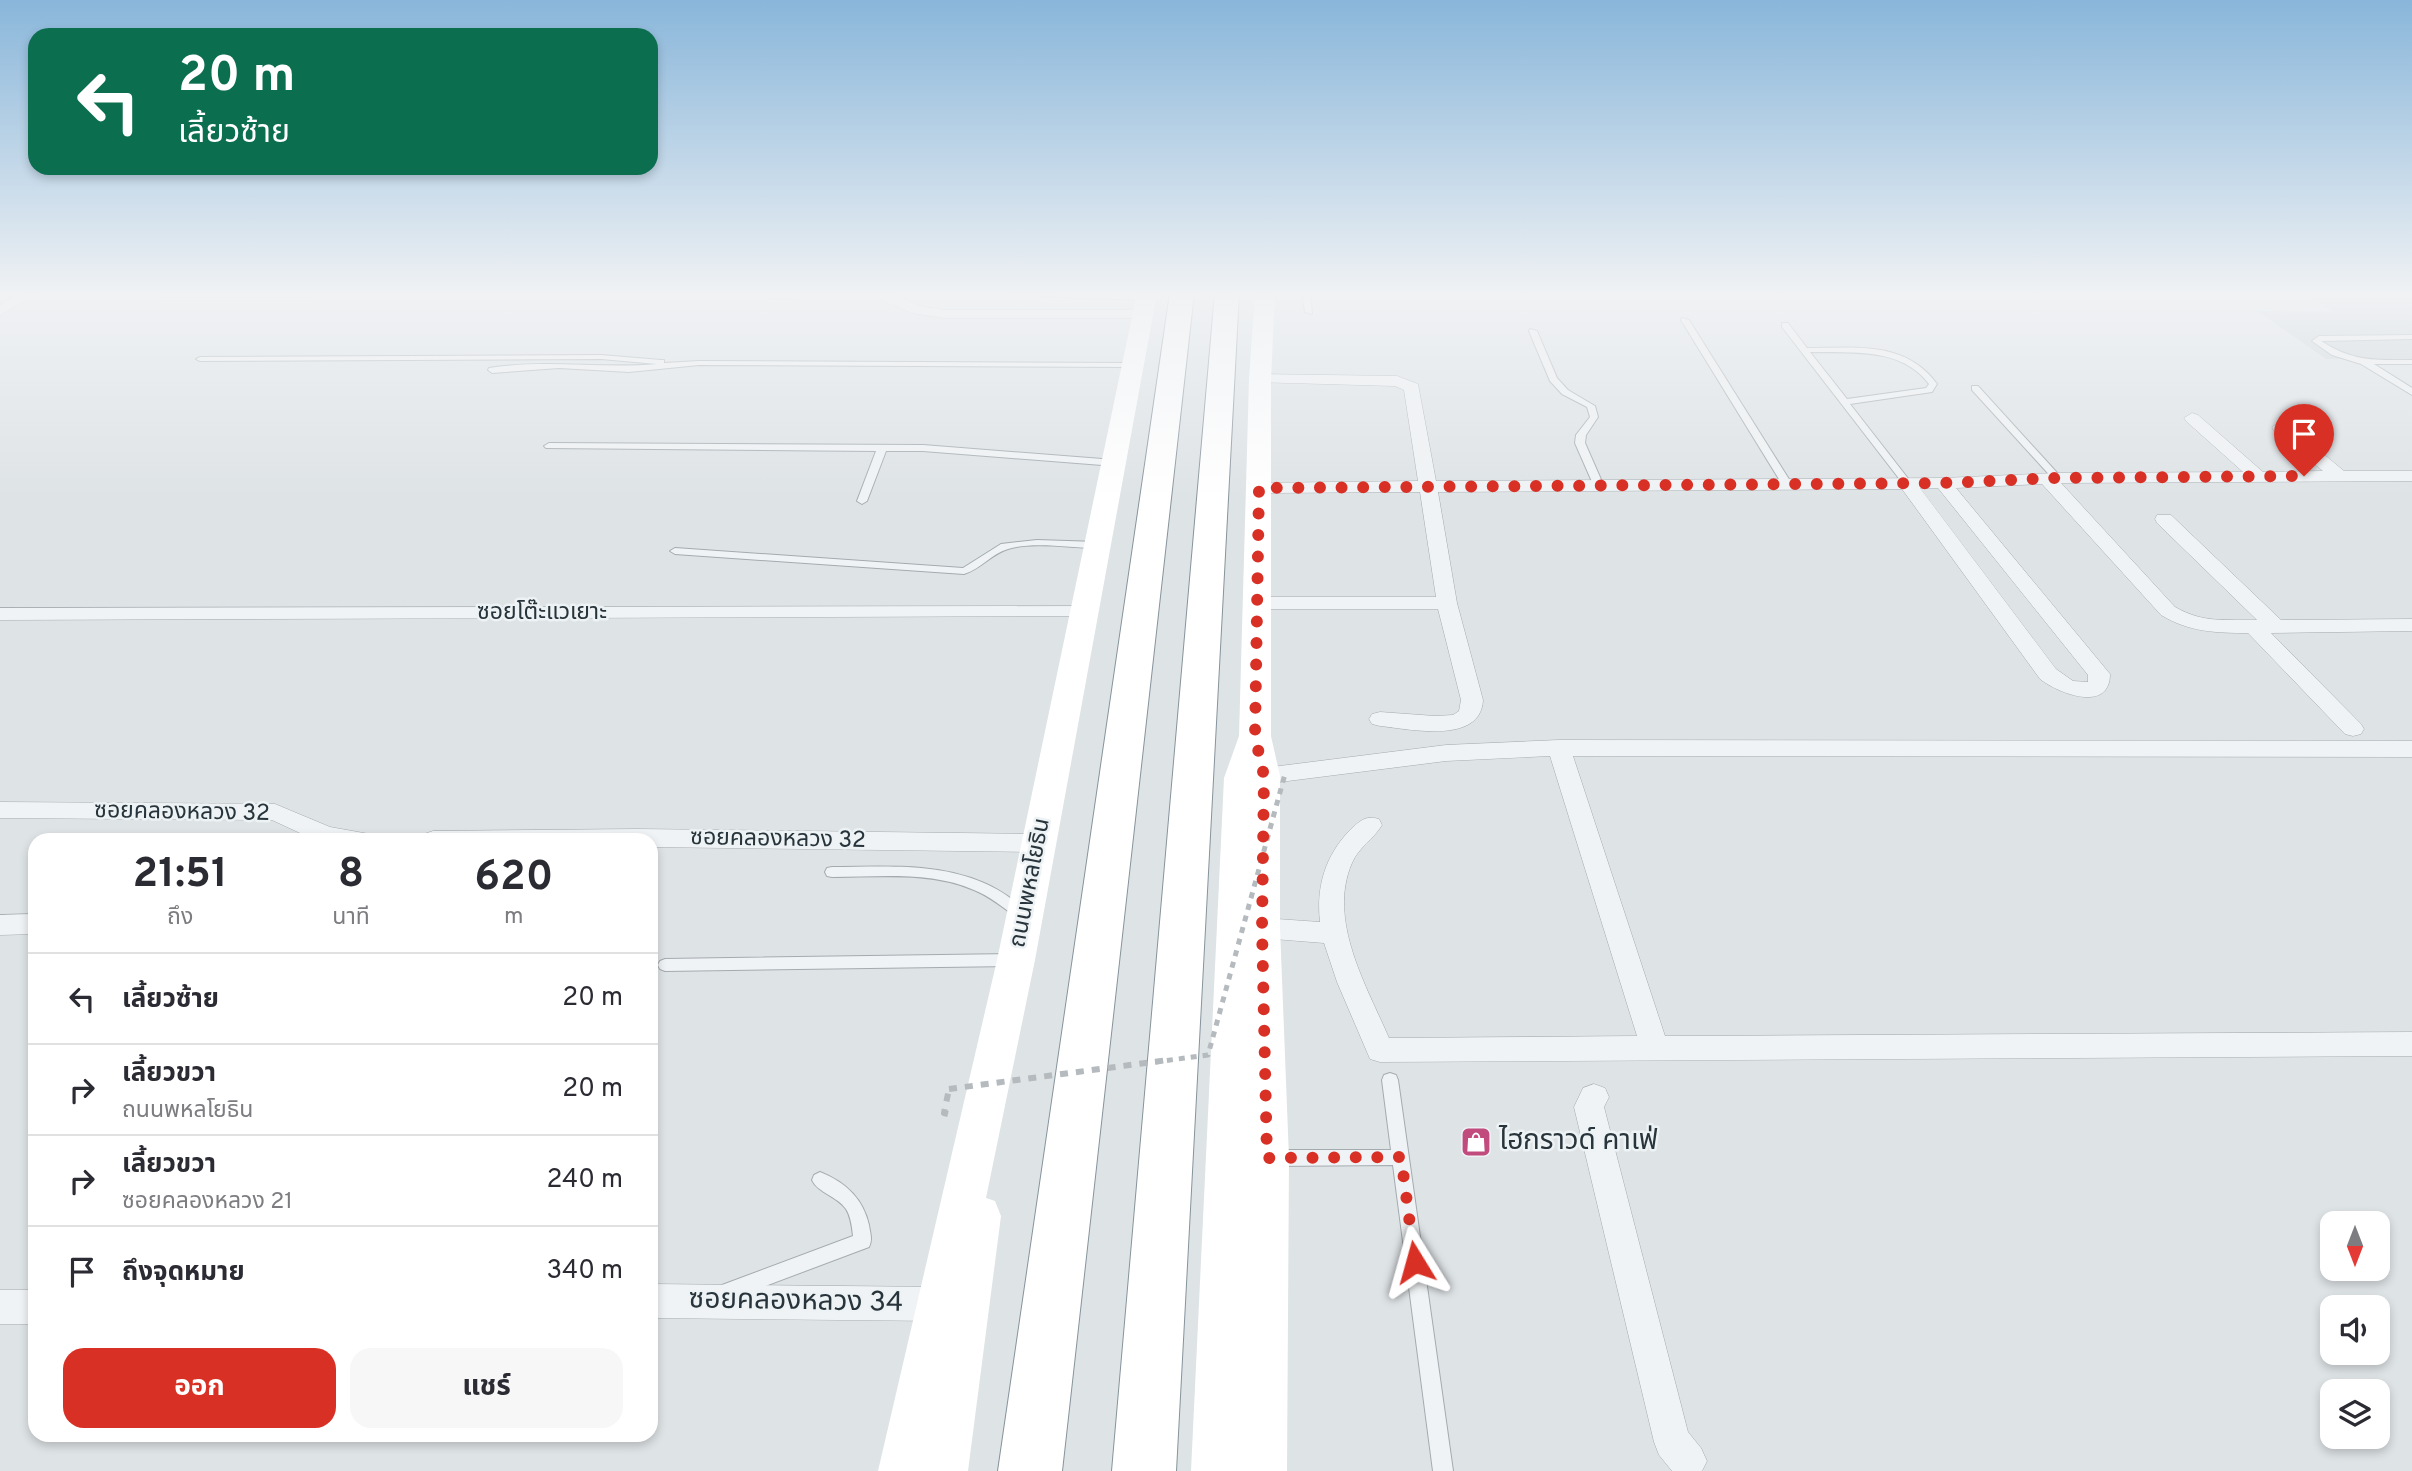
<!DOCTYPE html>
<html lang="th">
<meta charset="utf-8">
<style>
:root{--surface:#fff;--page:#f7f7f7;--text:#2b2b33;--muted:#7c7c81;--line:#e1e1e2;--accent:#d93025}
body{margin:0;font-family:Overpass,"Noto Sans Thai",sans-serif;background:var(--page);color:var(--text);height:100vh;display:flex;flex-direction:column;font-size:26px;white-space:nowrap}
*{box-sizing:border-box;margin:0}
p{font-size:23px;color:var(--muted)}
.icon{flex:none;width:38px;height:38px;fill:none;stroke:currentColor;stroke-width:2;stroke-linecap:round;stroke-linejoin:round}
.map{position:relative;flex:1;overflow:hidden}
.panel{position:absolute;left:28px;top:833px;width:630px;height:609px;display:flex;flex-direction:column;background:var(--surface);border-radius:21px;box-shadow:0 4px 10px #0003}
.panel>*{flex:none}
.banner{position:absolute;left:28px;top:28px;width:630px;height:147px;border-radius:21px;box-shadow:0 4px 10px #0003;background:#0b6e4f;color:#fff;overflow:hidden}
.needle{width:46px;rotate:180deg}
.buttons{position:absolute;left:2320px;top:1211px;display:grid;gap:14px}
.buttons a{display:grid;place-items:center;width:70px;height:70px;border-radius:14px;background:var(--surface);box-shadow:0 4px 10px #0003;font-size:35px}
.pin{position:absolute;display:grid;place-items:center;width:60px;height:60px;color:#fff;margin:-72px -30px;border-radius:50% 50% 50% 0;rotate:-45deg;box-shadow:0 0 7px #0007}
.pin .icon{rotate:45deg}
.me{position:absolute;width:77px;margin:-38px;rotate:352deg;stroke-linejoin:round;filter:drop-shadow(0 0 5px #0008)}
.turn{display:flex;align-items:center;gap:24px;height:147px;padding:0 35px;font-size:32px}
.turn .icon{width:91px;height:91px;stroke-width:2.5}
.turn b{display:block;font-size:49px;line-height:60px}
.eta{display:flex;justify-content:space-evenly;align-items:center;height:119px;text-align:center}
.eta b{font-size:42px;font-weight:700;line-height:49px}
.cta{display:flex;gap:14px;margin-top:auto;padding:14px 35px}
.cta a{flex:1;height:80px;border-radius:21px;background:var(--accent);color:#fff;font-size:28px;font-weight:700;line-height:80px;text-align:center}
.cta a+a{background:var(--page);color:var(--text)}
ul{padding:0;list-style:none}
li{display:flex;align-items:center;gap:21px;height:91px;padding:0 35px;border-top:2px solid var(--line)}
li div{flex:1}
li b{display:block;font-size:26px}
li em{font-style:normal}
.map>svg:first-child{display:block}
.built{fill:#ccd3d7}
.lines{fill:none;stroke-linecap:round;stroke-linejoin:round}
.lane-casing{stroke:#a4abaf;stroke-width:2}
.street-casing{stroke:#a4abaf;stroke-width:1}
.highway-casing{stroke:#86949b;stroke-width:2}
.path{stroke:#b4babd;stroke-width:6;stroke-dasharray:8 8;stroke-linecap:butt}
.lane{fill:#f0f3f5;fill-rule:evenodd}
.street{fill:#f0f3f5;fill-rule:evenodd}
.secondary{fill:#fff;fill-rule:evenodd}
.highway{fill:#fff;fill-rule:evenodd}
.path-bridge-far1{stroke:#b4babd;stroke-width:5;stroke-dasharray:6 6;stroke-linecap:butt}
.path-bridge{stroke:#b4babd;stroke-width:6;stroke-dasharray:8 8;stroke-linecap:butt}
.route{stroke:#d93025;stroke-width:12;stroke-dasharray:0 21.6}
.labels{text-anchor:middle;dominant-baseline:central;stroke-width:5;stroke-linejoin:round;paint-order:stroke}
.street-label{font-size:23px;fill:#28343b;stroke:#edf2f4}
.near-poi-label{font-size:28px;fill:#28343b;stroke:#edf2f4;text-anchor:start}
.near-street-label{font-size:28px;fill:#28343b;stroke:#edf2f4}
</style>
<div class="map">
<svg width="2412" height="1471" viewBox="0 0 2412 1471">
<rect width="100%" height="100%" fill="#dee3e6"/>
<path class="built" d="M 2304,293 L 2412,293 L 2412,359 L 2326,359 L 2257,311 L 2333,312 Z"/>
<g class="lines">
<g class="lane-casing">
<path id="lane" d="M 995,293 L 1146,296 L 1150,298 L 1146,300 L 999,295 Z
M 1302,293 L 1310,293 L 1312,314 L 1305,312 Z
M 1682,318 L 1689,320 L 1792,484 L 1790,486 L 1784,486 L 1782,484 L 1681,320 Z
M 1782,323 L 1788,323 L 1807,348 C 1855,348 1905,340 1937,384 L 1932,392 L 1850,404 L 1910,481 L 1910,485 L 1904,485 L 1782,327 ZM 1810,352 C 1853,353 1901,347 1929,384 L 1926,388 L 1847,399 Z
M 1530,329 L 1537,331 L 1557,378 L 1568,390 L 1595,406 L 1598,417 L 1586,435 L 1585,443 L 1603,484 L 1601,486 L 1595,486 L 1593,484 L 1575,443 L 1576,435 L 1590,417 L 1587,407 L 1562,394 L 1550,381 L 1529,331 Z
M 2412,335 L 2412,339 L 2321,341 C 2354,362 2374,360 2412,360 L 2412,364 L 2374,364 L 2412,388 L 2412,395 L 2361,364 L 2332,355 L 2312,341 L 2319,336 Z
M 601,355 L 661,360 L 664,360 L 664,363 L 699,361 L 1133,363 L 1137,365 L 1133,367 L 699,365 L 629,372 L 559,368 L 492,373 L 488,370 L 489,368 C 545,359 601,369 657,364 L 601,359 L 200,361 L 196,359 L 200,357 Z
M 1972,386 L 1978,386 L 2060,476 L 2060,480 L 2054,480 L 1972,390 Z
M 549,443 L 923,445 L 1115,460 L 1120,463 L 1115,466 L 923,451 L 886,451 L 867,501 L 862,504 L 857,501 L 876,451 L 546,448 L 544,446 Z
M 1037,540 L 1098,542 L 1103,545 L 1098,548 C 1071,548 1033,541 1008,549 C 991,554 981,569 964,574 L 675,554 L 670,551 L 675,548 L 963,568 L 1001,544 Z
M 832,867 C 882,867 937,862 984,883 C 999,889 1013,900 1026,909 L 1028,913 L 1026,917 L 1021,918 L 1016,917 C 1003,907 989,896 974,890 C 931,871 878,877 832,877 L 827,876 L 825,872 L 827,868 Z
M 1012,954 L 1017,956 L 1019,960 L 1017,964 L 1012,966 L 665,971 L 660,969 L 658,965 L 660,961 L 665,959 Z
M 1390,1073 L 1396,1075 L 1398,1080 L 1453,1471 L 1433,1471 L 1393,1165 L 1272,1166 L 1266,1163 L 1264,1158 L 1266,1153 L 1272,1150 L 1391,1150 L 1382,1080 L 1384,1075 Z
M 820,1172 C 845,1182 863,1198 869,1225 C 870,1233 873,1239 869,1247 L 728,1300 L 722,1297 L 719,1291 L 722,1285 L 853,1236 C 852,1227 851,1217 846,1209 C 837,1196 818,1193 812,1180 L 814,1175 Z"/>
</g>
<g class="street-casing">
<path id="street" d="M 21,293 L 38,293 L 0,315 L 0,305 Z
M 152,293 L 889,293 L 920,306 L 944,310 L 1143,310 L 1150,314 L 1143,318 L 944,318 L 912,313 L 880,299 L 159,297 Z
M 1260,374 L 1397,376 L 1418,384 L 1436,481 L 1943,478 L 2057,473 L 2243,472 L 2186,421 L 2184,418 L 2192,413 L 2198,415 L 2263,472 L 2323,471 L 2274,431 L 2272,427 L 2280,422 L 2286,423 L 2344,471 L 2412,471 L 2412,481 L 2061,483 L 2175,607 C 2205,624 2225,619 2257,620 L 2157,523 L 2155,519 L 2157,515 L 2171,515 L 2281,620 L 2412,619 L 2412,631 L 2271,633 L 2361,724 L 2364,729 L 2361,734 L 2353,736 L 2345,734 L 2248,633 C 2216,633 2189,632 2161,615 L 2042,484 L 1956,488 L 2110,674 C 2110,713 2059,694 2040,679 L 1902,489 L 1438,492 L 1457,603 L 1483,700 C 1481,745 1409,729 1380,726 L 1372,724 L 1369,719 L 1372,714 L 1380,712 L 1435,716 L 1453,715 L 1459,711 L 1461,700 L 1438,609 L 1258,609 L 1251,607 L 1248,603 L 1251,599 L 1258,597 L 1436,597 L 1420,492 L 1259,493 L 1250,488 L 1259,483 L 1418,481 L 1404,390 L 1395,386 L 1254,382 L 1252,379 ZM 1920,488 L 1938,488 L 2088,675 L 2088,682 L 2073,681 L 2056,669 Z
M 1084,606 L 1091,608 L 1094,612 L 1091,616 L 0,620 L 0,608 Z
M 1559,740 L 2412,741 L 2412,757 L 1573,756 L 1665,1036 L 2412,1032 L 2412,1056 L 1380,1062 L 1370,1059 L 1337,982 L 1324,943 L 1262,938 L 1253,935 L 1249,928 L 1253,921 L 1262,918 L 1320,922 C 1316,887 1325,856 1350,830 C 1360,821 1365,815 1379,819 L 1382,825 C 1374,839 1358,848 1352,863 C 1327,920 1367,987 1389,1038 L 1637,1036 L 1550,756 L 1446,761 L 1264,784 L 1256,782 L 1252,776 L 1256,770 L 1264,768 L 1446,745 Z
M 0,802 L 275,804 L 330,827 L 369,834 L 372,840 L 315,840 L 272,820 L 0,818 Z
M 637,829 L 1038,834 L 1047,837 L 1050,843 L 1047,849 L 1038,852 L 651,847 L 651,840 L 421,840 L 424,834 L 433,831 Z
M 35,914 L 35,934 L 0,935 L 0,915 Z
M 1594,1084 L 1605,1088 L 1609,1097 L 1604,1107 L 1688,1432 L 1701,1448 L 1707,1461 L 1702,1471 L 1672,1471 L 1659,1455 L 1654,1442 L 1574,1107 L 1583,1088 Z
M 651,1284 L 941,1287 L 953,1292 L 958,1304 L 953,1316 L 941,1321 L 651,1318 Z
M 0,1290 L 35,1290 L 35,1324 L 0,1324 Z"/>
</g>
<g class="highway-casing">
<path id="highway" d="M 1170,293 L 1194,293 L 1062,1471 L 998,1471 Z
M 1215,293 L 1239,293 L 1176,1471 L 1112,1471 Z"/>
</g>
<path class="path" d="M 948,1114 L 944,1113 L 949,1089"/>
<use href="#lane" class="lane"/>
<use href="#street" class="street"/>
<path class="secondary" d="M 1137,293 L 1157,293 L 1035,960 L 986,1198 L 995,1201 L 1001,1216 L 968,1471 L 878,1471 L 997,960 Z
M 1255,293 L 1275,293 L 1271,379 L 1271,736 L 1280,776 L 1280,928 L 1289,1158 L 1287,1471 L 1191,1471 L 1224,778 L 1239,736 L 1249,379 Z"/>
<use href="#highway" class="highway"/>
<path class="path-bridge-far1" d="M 1155,1062 L 1208,1055 L 1285,774"/>
<path class="path-bridge" d="M 949,1089 L 1168,1060"/>
</g>
<linearGradient id="sky" x2="0" y2="1"><stop stop-color="#89b6da"/><stop offset="0.59" stop-color="#f0f2f4"/><stop offset="1" stop-color="#f0f2f4" stop-opacity="0"/></linearGradient>
<rect width="2412" height="499" fill="url(#sky)"/>
<g class="lines">
<path class="route" d="M 1415,1262 L 1401,1157 L 1267,1158 L 1262,928 L 1264,776 L 1255,736 L 1259,488 L 1943,483 L 2057,478 L 2304,476"/>
</g>
<defs>
<g id="shop-square" transform="scale(1.575)"><rect x="-9" y="-9" width="18" height="18" rx="4" fill="#c24b7e" stroke="#edf2f4"/><path d="M-5-2.5h2.3a2.7 3.5 0 0 1 5.4 0H5L5.5 6h-11ZM-1.5-2.5h3a1.5 2.3 0 0 0-3 0Z" fill="#fff"/></g>
</defs>
<g fill-rule="evenodd">
<use href="#shop-square" x="1476" y="1142"/>
</g>
<g class="labels">
<g class="street-label">
<text x="542" y="613">ซอยโต๊ะแวเยาะ</text>
<text transform="translate(182 813) rotate(1)">ซอยคลองหลวง 32</text>
<text transform="translate(778 840) rotate(1)">ซอยคลองหลวง 32</text>
<text transform="translate(1031 883) rotate(-79)">ถนนพหลโยธิน</text>
</g>
<g class="near-poi-label">
<text x="1499" y="1142">ไฮกราวด์ คาเฟ่</text>
</g>
<g class="near-street-label">
<text transform="translate(796 1302) rotate(1)">ซอยคลองหลวง 34</text>
</g>
</g>
</svg>
<div class="buttons">
<a><svg class="needle" viewBox="-14 -14 28 28"><path d="M0-13l5 13h-10z" fill="#e53935"/><path d="M0 13l5-13h-10z" fill="#7c7c81"/></svg></a>
<a><svg class="icon" aria-label="sound" viewBox="0 0 24 24"><path d="M4 9h4l5-4v14l-5-4H4zM17 9q2 3 0 6"/></svg></a>
<a><svg class="icon" aria-label="layers" viewBox="0 0 24 24"><path d="M12 4l9 5-9 5-9-5zM3 14l9 5 9-5"/></svg></a>
</div>
<div class="pin" style="left:2304px;top:476px;background:#d93025"><svg class="icon" aria-label="arrive" viewBox="0 0 24 24"><path d="M6 21V4h12l-3 4 3 4H6"/></svg></div>
<svg class="me" style="left:1415px;top:1262px" viewBox="-20 -20 40 40"><path d="M0-17L14 15 0 8-14 15z" fill="#d93025" stroke="#fff" stroke-width="4"/></svg>
<div class="banner">
<div class="turn"><svg class="icon" aria-label="left" viewBox="0 0 24 24"><path d="M17 20v-9H6M10 6l-5 5 5 5"/></svg><div><b>20 m</b>เลี้ยวซ้าย</div></div>
</div>
<section class="panel">
<div class="eta">
<div><b>21:51</b><p>ถึง</p></div>
<div><b>8</b><p>นาที</p></div>
<div><b>620</b><p>m</p></div>
</div>
<ul>
<li><svg class="icon" aria-label="left" viewBox="0 0 24 24"><path d="M17 20v-9H6M10 6l-5 5 5 5"/></svg><div><b>เลี้ยวซ้าย</b></div><em>20 m</em></li>
<li><svg class="icon" aria-label="right" viewBox="0 0 24 24"><path d="M7 20v-9h11M14 6l5 5-5 5"/></svg><div><b>เลี้ยวขวา</b><p>ถนนพหลโยธิน</p></div><em>20 m</em></li>
<li><svg class="icon" aria-label="right" viewBox="0 0 24 24"><path d="M7 20v-9h11M14 6l5 5-5 5"/></svg><div><b>เลี้ยวขวา</b><p>ซอยคลองหลวง 21</p></div><em>240 m</em></li>
<li><svg class="icon" aria-label="arrive" viewBox="0 0 24 24"><path d="M6 21V4h12l-3 4 3 4H6"/></svg><div><b>ถึงจุดหมาย</b></div><em>340 m</em></li>
</ul>
<div class="cta"><a>ออก</a><a>แชร์</a></div>
</section>
</div>
